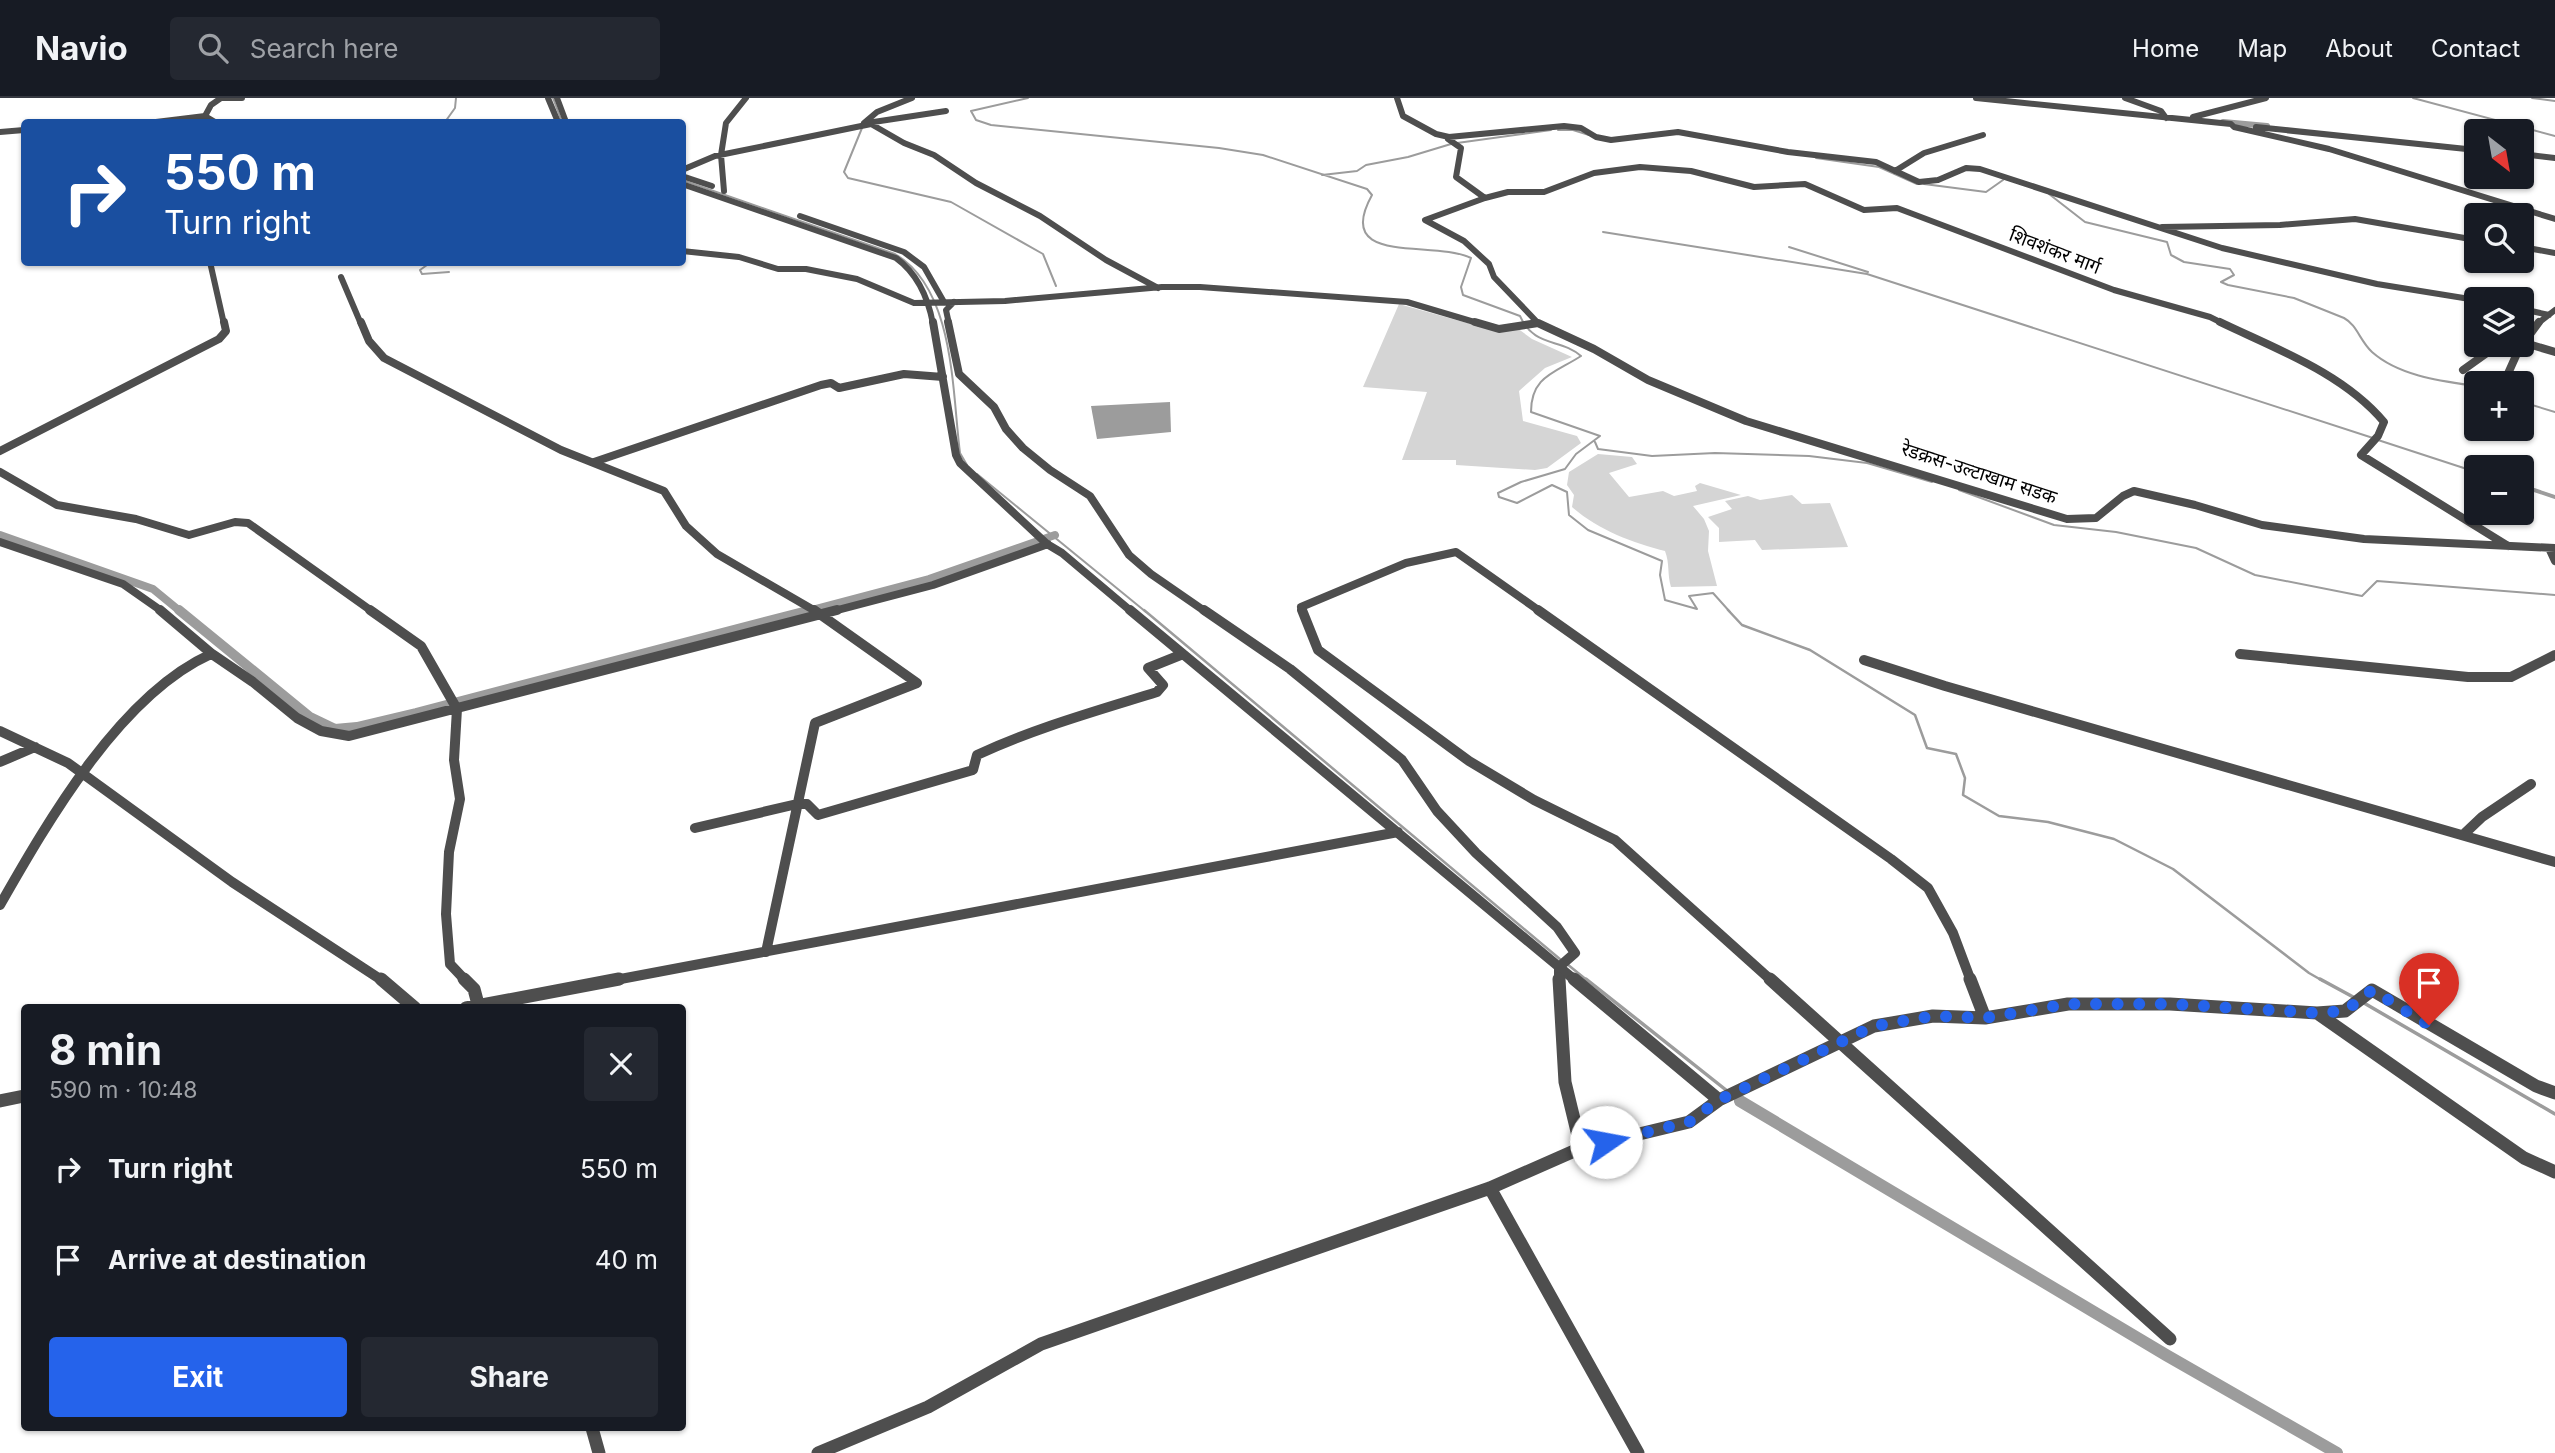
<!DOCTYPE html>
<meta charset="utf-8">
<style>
:root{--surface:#171b24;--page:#242831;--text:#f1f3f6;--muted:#9ea1a6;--line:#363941;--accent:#2563eb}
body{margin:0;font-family:Inter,"Noto Sans Devanagari",sans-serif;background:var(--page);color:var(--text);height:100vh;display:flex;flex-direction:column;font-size:26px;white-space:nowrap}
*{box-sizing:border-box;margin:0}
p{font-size:23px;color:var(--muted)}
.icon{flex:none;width:38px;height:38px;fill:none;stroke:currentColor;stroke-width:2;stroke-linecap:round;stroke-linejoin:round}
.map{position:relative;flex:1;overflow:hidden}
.sheet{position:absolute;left:21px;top:906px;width:665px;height:427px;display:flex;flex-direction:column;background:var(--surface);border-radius:7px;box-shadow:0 2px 5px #0004}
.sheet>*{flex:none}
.banner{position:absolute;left:21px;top:21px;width:665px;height:147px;border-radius:7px;box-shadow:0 2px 5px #0004;background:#1a4fa0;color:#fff;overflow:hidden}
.needle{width:46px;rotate:149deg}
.buttons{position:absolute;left:2464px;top:21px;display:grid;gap:14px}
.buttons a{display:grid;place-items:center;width:70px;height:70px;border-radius:7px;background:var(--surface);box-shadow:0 2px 5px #0004;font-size:35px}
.pin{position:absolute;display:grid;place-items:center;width:60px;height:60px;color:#fff;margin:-72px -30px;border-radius:50% 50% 50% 0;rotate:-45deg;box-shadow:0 0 7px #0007}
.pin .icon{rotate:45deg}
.me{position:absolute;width:77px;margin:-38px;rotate:78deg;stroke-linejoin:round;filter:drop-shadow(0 0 5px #0008)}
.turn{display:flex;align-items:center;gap:24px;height:147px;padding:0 28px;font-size:32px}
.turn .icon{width:91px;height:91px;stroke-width:2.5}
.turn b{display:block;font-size:49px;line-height:60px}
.round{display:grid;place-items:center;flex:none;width:74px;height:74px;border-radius:7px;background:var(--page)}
.overview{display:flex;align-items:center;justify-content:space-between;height:119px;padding:0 28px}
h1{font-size:42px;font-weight:700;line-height:52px}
.cta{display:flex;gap:14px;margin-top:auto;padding:14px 28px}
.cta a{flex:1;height:80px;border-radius:7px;background:var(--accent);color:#fff;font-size:28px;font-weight:700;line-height:80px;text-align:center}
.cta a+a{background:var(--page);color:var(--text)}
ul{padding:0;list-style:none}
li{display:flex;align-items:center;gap:21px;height:91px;padding:0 28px}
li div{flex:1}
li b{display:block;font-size:26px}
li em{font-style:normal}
header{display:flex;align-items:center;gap:42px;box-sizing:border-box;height:98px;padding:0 35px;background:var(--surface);border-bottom:2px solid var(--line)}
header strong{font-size:33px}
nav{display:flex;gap:38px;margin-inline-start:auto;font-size:24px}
.search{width:490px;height:63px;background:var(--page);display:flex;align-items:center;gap:18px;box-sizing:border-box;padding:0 24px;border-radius:7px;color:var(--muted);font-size:26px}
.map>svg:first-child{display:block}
.green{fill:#d5d5d5}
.water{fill:#9c9c9c}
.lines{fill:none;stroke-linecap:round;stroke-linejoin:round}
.stream-far2{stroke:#9c9c9c;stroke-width:2}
.stream-far1{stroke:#9c9c9c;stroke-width:2.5}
.stream{stroke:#9c9c9c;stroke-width:3.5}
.canal-far3{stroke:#9c9c9c;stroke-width:6}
.canal-far2{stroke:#9c9c9c;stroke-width:8}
.canal-far1{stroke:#9c9c9c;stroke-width:10}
.canal{stroke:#9c9c9c;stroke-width:12}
.minor-far3{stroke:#4e4e4e;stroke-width:6}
.minor-far2{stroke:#4e4e4e;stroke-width:8}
.minor-far1{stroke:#4e4e4e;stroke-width:10}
.minor{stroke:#4e4e4e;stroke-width:13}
.route{stroke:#2563eb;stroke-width:12;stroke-dasharray:0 21.6}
.labels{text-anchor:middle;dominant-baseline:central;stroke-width:6;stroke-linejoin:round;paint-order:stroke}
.far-street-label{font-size:19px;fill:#000;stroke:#fff}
</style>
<header>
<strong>Navio</strong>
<div class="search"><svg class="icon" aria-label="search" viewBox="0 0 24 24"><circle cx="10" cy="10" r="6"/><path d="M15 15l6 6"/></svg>Search here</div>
<nav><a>Home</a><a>Map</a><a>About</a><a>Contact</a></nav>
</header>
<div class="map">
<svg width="2555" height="1355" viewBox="0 0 2555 1355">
<rect width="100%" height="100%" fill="#fff"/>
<path class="green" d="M 1399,206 L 1492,232 L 1517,230 L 1532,241 L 1572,259 L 1545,270 L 1519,293 L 1523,323 L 1577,338 L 1581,345 L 1547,370 L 1535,372 L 1456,367 L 1456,362 L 1402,362 L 1427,294 L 1363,289 Z
M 1598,356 L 1632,359 L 1637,366 L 1609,375 L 1629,399 L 1663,393 L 1674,398 L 1697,393 L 1695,388 L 1700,385 L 1741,397 L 1693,408 L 1704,421 L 1709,433 L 1708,453 L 1717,488 L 1671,489 C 1667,476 1670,466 1665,453 C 1633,445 1598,432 1572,409 L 1574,397 L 1567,387 L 1569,374 Z
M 1792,397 L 1802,406 L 1830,405 L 1848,449 L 1762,452 L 1755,442 L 1719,444 L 1719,430 L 1708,419 L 1732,411 L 1725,403 L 1748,398 L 1760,402 Z"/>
<path class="water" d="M 1170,304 L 1171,334 L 1097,341 L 1091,308 Z"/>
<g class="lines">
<path class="stream-far2" d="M 553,0 L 562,24
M 1028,0 L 971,13 L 976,22 L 991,27 L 1219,50 L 1263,57 L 1367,91 L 1372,97 C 1332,169 1433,141 1471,160 L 1461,189 L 1463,197 L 1520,218 C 1534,250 1561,240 1581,258 C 1555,275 1531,278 1531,314 L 1600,338 L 1576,356 L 1565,371 L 1521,384 L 1498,395 L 1499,399 L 1517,405 L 1552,387 L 1567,394 L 1569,417 L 1588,432 L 1662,463 L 1660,477 L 1665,502 L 1697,511 L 1689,498 L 1713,495 L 1730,514
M 2413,0 L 2555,38
M 2532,0 L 2555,3
M 445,24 L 455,10 L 456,0
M 862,30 L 844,74 L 848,80 L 951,104 L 1043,156 L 1056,188
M 1558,32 L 1573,32 L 1589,37
M 1457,45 L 1551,32
M 1816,60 L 1879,69 L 1917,86
M 1322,77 L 1357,73 L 1366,67 L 1408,59 L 1451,46
M 682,82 L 895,156 C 955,191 952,293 960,355 L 967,367
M 1924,86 L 1986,94 L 2003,82
M 2049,96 L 2085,124 L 2167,144 L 2171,157 L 2184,164 L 2230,171 L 2234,177 L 2221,184 L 2228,187 L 2294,200 L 2344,220 C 2357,227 2360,243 2372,254 C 2399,278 2441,283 2476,288
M 1603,134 L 1867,176 L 2373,340
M 1789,149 L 1868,174
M 426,164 L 427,167 L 420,172 L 422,176 L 449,174
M 2522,304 L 2555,314
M 2378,342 L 2476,374
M 1595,344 L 1598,351 L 1652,358 L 1715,355 L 1809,358 L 1867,365 L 1932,384
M 977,376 L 1146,514
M 2522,387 L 2555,398
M 2522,389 L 2555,400
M 1959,392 L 2054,427 L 2116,434 L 2196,450 L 2255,477 L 2362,498 L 2377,483 L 2555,497"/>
<path class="stream-far1" d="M 1144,512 L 1561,862
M 1728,512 L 1742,527 L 1810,552 L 1915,617 L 1927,650 L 1956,656 L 1965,680 L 1963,697 L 1999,718 L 2048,724 L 2114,741 L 2173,771 L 2309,875 L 2323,883
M 1567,866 L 1588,883"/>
<path class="stream" d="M 1586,881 L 1726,992
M 2320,881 L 2355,900
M 2364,905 L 2555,1016"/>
<path class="canal-far3" d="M 2223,24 L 2267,28"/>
<path class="canal-far2" d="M 0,437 L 153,491 L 181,514
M 804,514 L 929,481 L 1055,437"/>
<path class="canal-far1" d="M 179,512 L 310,619 L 335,631 L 357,629 L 416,615 L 811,512"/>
<path class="canal" d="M 1740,1003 L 2166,1257 L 2337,1355"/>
<path class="minor-far3" d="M 220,0 L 242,0
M 548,0 L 558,24
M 557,0 L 566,24
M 1397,0 L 1403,18 L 1436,36 L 1449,39 L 1564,28 L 1581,30 L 1596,39 L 1611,42 L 1678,34 L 1788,54 L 1876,64 L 1919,84 L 1938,82 L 1966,70 L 1980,71 L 2222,150 L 2377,186 L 2476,202
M 1976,0 L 2231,26 L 2234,29 L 2329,51 L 2555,121
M 2125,0 L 2161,13 L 2166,20
M 205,18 L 211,7 L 221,0
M 2193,19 L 2266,0
M 156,24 L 205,18 L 215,24
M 864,25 L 877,14 L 912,0
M 867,25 L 946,13
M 2256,29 L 2476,52
M 0,34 L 24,32
M 1448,41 L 1461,50 L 1456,79 L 1485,100 L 1425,122 L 1464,143 L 1489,166 L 1494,179 L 1538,225
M 2522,56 L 2555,60
M 682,72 L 715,58 L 871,26 L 904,45 L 934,57 L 976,85 L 1040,118 L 1106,162 L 1158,190
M 1895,73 L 1924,55 L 1983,37
M 682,78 L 712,88
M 682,86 L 896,160 C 918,176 928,199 933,226
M 724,93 L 721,57 L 726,25 L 746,0
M 1485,100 L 1508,94 L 1544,94 L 1594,75 L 1640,69 L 1691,73 L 1754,89 L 1805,86 L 1864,112 L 1897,110 L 2114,192 L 2210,219 L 2224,226
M 800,118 L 904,154 L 924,169 L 944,204
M 2162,129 L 2280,127 L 2355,121 L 2476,142
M 2522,149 L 2555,155
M 682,153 L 739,159 L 778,171 L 806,171 L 857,181 L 914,205 L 1005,203 L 1162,189 L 1200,189 L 1407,204 L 1481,226
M 210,164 L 224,226
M 341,179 L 361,226
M 2522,211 L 2549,217
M 949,226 L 946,212 L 954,204
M 1534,226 L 1540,226
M 2537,226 L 2555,212"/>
<path class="minor-far2" d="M 361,224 L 369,243 L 384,260 L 561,352 L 664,393 L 686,428 L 717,456 L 817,514
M 933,224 L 956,357 L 960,365 L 1047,446 L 1062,455 L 1132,514
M 948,224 L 959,276 L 994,309 L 1006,331 L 1023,350 L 1050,372 L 1090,398 L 1129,457 L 1151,476 L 1206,514
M 1475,224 L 1499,231 L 1538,225 L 1594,251 L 1648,282 L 1746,323 L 2067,421 L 2096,420 L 2123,398 L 2134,393 L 2195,407 L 2262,427 L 2364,441 L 2555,450
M 2220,224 C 2276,251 2343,275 2384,324 L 2378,338 L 2361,357 L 2508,448
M 2522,244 L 2555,254
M 2463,272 L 2498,247
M 2506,280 L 2519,251 L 2539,224
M 0,353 L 219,241 L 226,233 L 224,224
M 594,364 L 821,287 L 831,285 L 839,290 L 904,276 L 943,279
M 0,374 L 57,407 L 136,421 L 189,437 L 235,424 L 248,425 L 373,514
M 0,444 L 123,486 L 163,514
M 2549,450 L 2555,463
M 830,514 L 933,487 L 1048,446
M 1303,514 L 1301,509 L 1406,465 L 1456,454 L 1541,514"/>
<path class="minor-far1" d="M 160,512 L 212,556 L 253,584 L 297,620 L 321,633 L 349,638 L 837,512
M 370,512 L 421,548 L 457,611 L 454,662 L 460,701 L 449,754 L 446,816 L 450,866 L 466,883
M 1130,512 L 1576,883
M 1204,512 L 1290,571 L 1402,662 L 1437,713 L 1476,755 L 1557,829 L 1575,855 L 1559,869 L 1559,883
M 1302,512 L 1318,552 L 1469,663 L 1534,702 L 1615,742 L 1772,883
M 1538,512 L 1891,761 L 1928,790 L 1953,835 L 1971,883
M 2240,556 L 2468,579 L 2511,579 L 2555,557
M 1864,562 L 1945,588 L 2555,764
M 0,633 L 68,665 L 232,784 L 383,883
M 0,664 L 35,649
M 695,730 L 797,706 L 807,706 L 818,717 L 973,672 L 977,657 C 1035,630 1096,613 1157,594 L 1163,587 L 1148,570 L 1183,556
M 2463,737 L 2482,719 L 2531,686
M 0,807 C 48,723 120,597 211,556
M 766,854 L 815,625 L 917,585 L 814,512
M 610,883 L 1398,734"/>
<path class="minor" d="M 381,881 L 415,910
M 464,881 L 474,891 L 479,910
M 1559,881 L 1565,984 L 1581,1050
M 1574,881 L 1719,1002
M 1770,881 L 2170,1241
M 1970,881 L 1985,920
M 466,910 L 619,881
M 2317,915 L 2524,1060 L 2555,1074
M 0,1003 L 24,998
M 1490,1090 L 1638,1355
M 592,1330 L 599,1355
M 818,1355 L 928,1309 L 1041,1246 L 1490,1090 L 1581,1050 L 1689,1024 L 1719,1002 L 1874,928 L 1933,918 L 1985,920 L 2068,906 L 2170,906 L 2317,915 L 2345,913 L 2372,892 L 2536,988 L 2555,995"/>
</g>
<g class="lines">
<path class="route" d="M 1606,1044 L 1689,1024 L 1719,1002 L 1874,928 L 1933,918 L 1985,920 L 2068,906 L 2170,906 L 2317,915 L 2345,913 L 2372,892 L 2429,927"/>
</g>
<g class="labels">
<g class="far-street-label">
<text transform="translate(2055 153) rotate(21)">शिवशंकर मार्ग</text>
<text transform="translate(1979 375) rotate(18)">रेडक्रस-उल्टाखाम सडक</text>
</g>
</g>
</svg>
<div class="buttons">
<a><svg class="needle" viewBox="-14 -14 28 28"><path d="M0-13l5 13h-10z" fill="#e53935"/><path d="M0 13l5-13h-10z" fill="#9ea1a6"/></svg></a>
<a><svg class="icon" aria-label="search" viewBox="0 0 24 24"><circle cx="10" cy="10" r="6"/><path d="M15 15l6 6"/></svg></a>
<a><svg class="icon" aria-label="layers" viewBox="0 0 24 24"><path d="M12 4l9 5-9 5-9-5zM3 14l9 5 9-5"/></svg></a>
<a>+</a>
<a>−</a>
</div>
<div class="pin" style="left:2429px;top:927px;background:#d93025"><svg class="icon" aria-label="arrive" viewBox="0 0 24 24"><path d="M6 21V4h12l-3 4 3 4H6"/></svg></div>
<svg class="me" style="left:1606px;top:1044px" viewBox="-20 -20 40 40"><circle r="19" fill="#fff"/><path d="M0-13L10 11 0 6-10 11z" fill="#2563eb"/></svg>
<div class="banner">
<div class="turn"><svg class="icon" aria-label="right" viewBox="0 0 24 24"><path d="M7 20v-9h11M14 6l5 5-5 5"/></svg><div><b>550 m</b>Turn right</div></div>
</div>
<section class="sheet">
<div class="overview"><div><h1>8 min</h1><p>590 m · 10:48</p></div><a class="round"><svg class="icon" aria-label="close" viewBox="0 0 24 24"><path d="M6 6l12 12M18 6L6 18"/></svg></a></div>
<ul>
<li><svg class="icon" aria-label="right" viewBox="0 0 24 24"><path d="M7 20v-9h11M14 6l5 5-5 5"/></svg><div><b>Turn right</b></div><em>550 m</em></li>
<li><svg class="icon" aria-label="arrive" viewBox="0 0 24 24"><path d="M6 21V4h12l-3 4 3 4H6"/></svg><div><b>Arrive at destination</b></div><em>40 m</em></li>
</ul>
<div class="cta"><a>Exit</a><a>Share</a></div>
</section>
</div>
